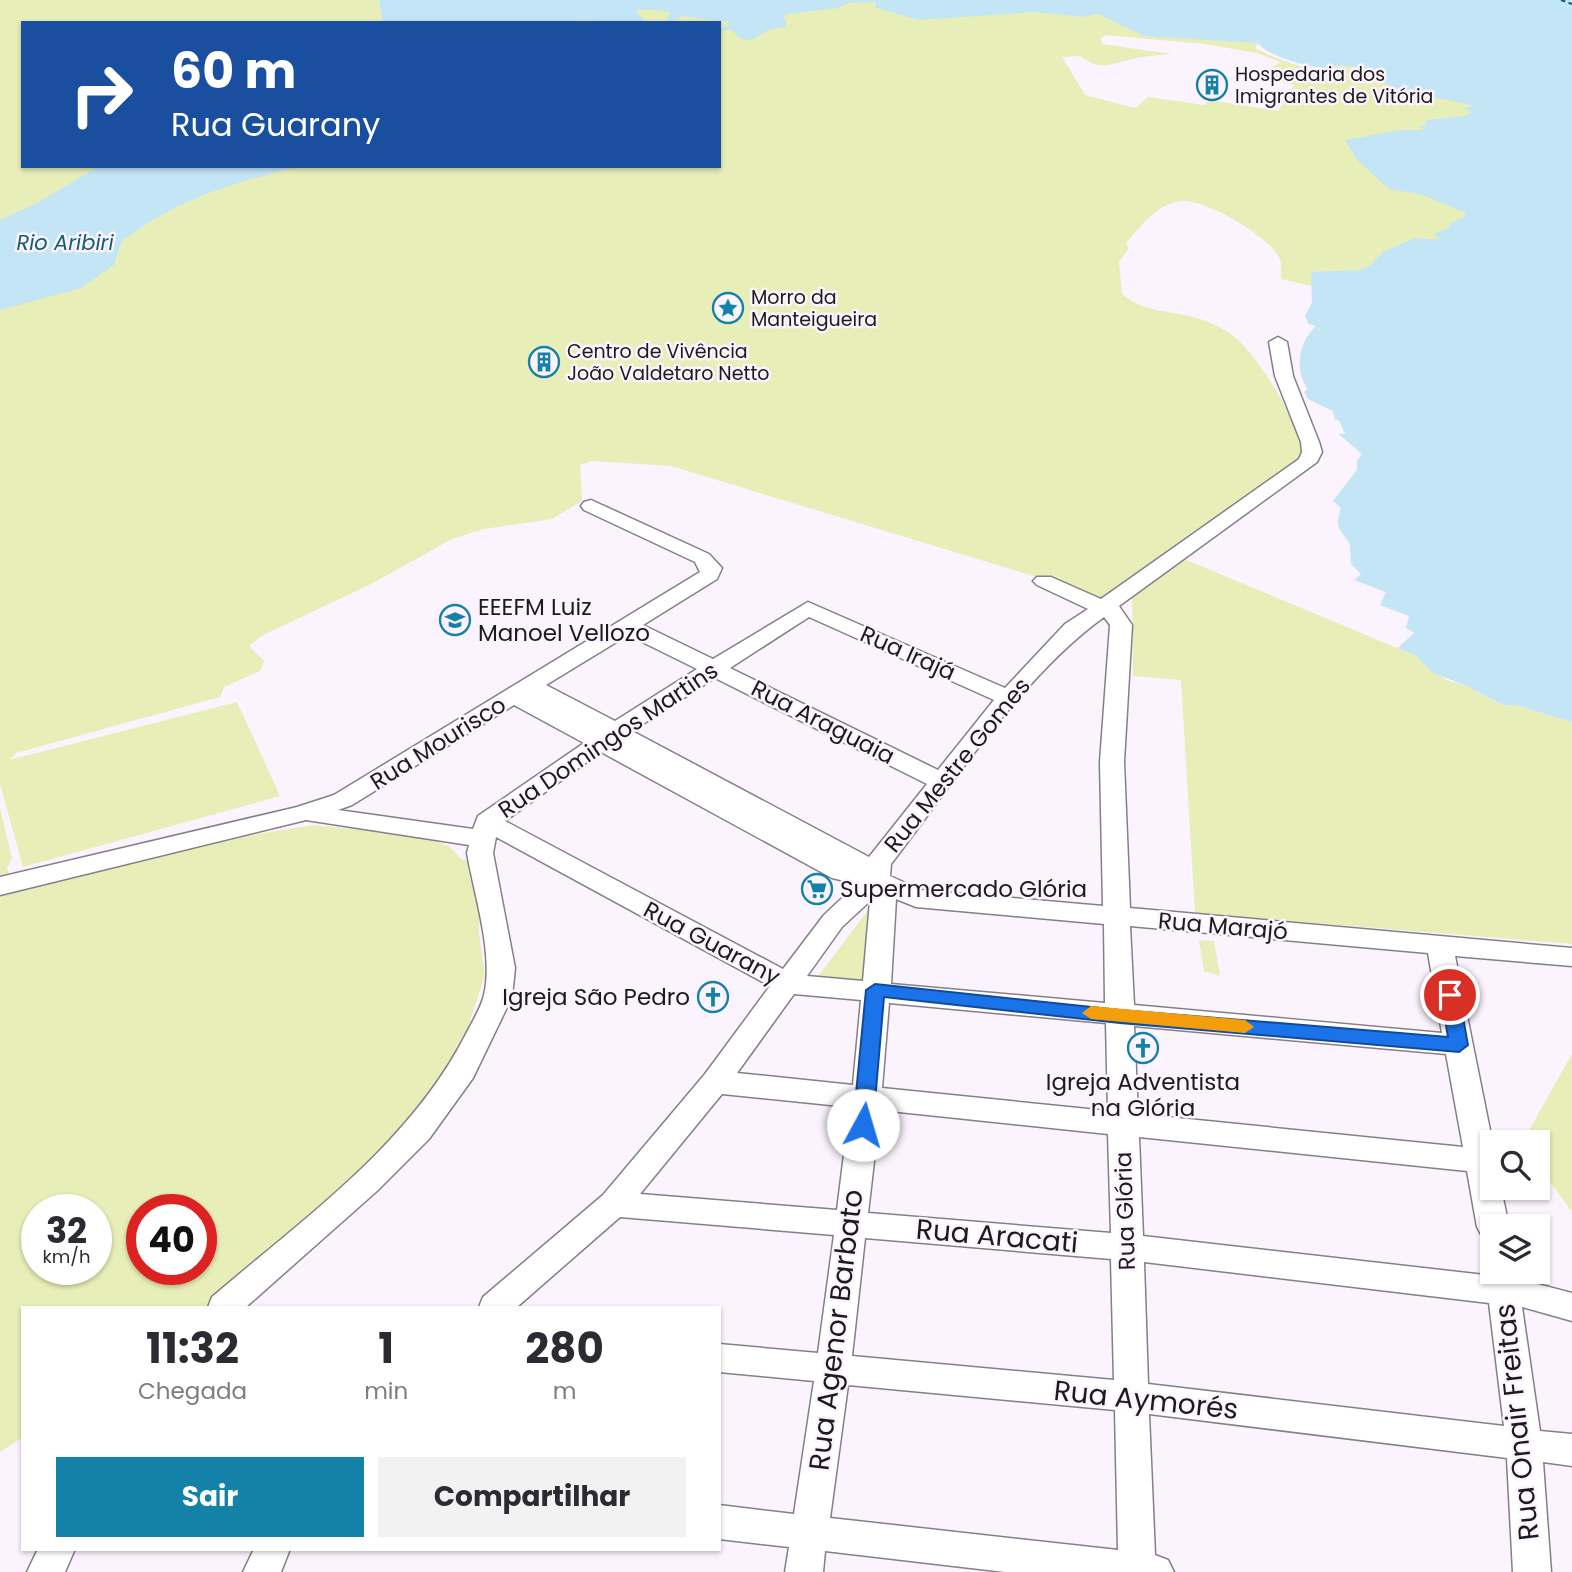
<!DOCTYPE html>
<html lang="pt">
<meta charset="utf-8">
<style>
:root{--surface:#fff;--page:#f2f2f3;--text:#2b2b33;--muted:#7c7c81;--accent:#1481a9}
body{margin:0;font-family:Poppins,sans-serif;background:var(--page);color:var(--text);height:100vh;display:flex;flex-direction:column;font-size:26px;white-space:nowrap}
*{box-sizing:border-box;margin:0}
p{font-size:23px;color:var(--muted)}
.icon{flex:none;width:38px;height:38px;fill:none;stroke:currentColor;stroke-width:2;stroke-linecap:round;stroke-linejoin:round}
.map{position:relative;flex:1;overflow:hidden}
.side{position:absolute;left:21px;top:1306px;width:700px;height:245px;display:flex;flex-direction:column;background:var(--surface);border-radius:0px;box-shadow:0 2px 5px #0004}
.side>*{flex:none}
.hud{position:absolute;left:21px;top:21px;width:700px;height:147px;border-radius:0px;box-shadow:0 2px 5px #0004;background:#1a4fa0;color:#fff;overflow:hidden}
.fabs{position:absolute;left:1480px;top:1130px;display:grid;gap:14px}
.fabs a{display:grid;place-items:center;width:70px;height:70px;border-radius:0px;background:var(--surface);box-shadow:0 2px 5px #0004;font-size:35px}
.speed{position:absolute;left:21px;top:1194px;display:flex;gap:14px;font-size:35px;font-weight:700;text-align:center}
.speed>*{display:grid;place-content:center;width:91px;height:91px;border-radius:50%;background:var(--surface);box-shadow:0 2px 5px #0004;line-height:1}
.speed small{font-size:18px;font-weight:400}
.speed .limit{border:10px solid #d22;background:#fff;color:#111}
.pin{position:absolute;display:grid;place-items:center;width:60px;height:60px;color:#fff;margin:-30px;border:4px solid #fff;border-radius:50%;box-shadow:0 2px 7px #0007}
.me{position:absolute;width:77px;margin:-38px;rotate:6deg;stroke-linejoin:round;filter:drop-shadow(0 0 5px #0008)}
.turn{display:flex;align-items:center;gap:24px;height:147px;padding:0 35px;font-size:32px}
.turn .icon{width:91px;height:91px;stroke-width:2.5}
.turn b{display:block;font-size:49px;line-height:60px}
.eta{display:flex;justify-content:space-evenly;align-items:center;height:119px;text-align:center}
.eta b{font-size:42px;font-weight:700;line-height:49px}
.button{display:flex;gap:14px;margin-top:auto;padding:14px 35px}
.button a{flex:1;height:80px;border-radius:0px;background:var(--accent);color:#fff;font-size:28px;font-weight:700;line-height:80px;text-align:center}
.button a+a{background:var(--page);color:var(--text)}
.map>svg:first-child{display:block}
.green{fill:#e8eeb7;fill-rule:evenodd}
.water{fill:#c3e5f5}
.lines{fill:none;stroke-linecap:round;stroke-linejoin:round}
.ferry{stroke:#125e78;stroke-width:2;stroke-dasharray:4.5 3.5;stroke-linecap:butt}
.minor-casing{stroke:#867e8a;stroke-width:3}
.minor{fill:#fff;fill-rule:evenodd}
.route{fill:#1a73e8;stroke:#114b97;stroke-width:2}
.slow{fill:#f59e0b}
.labels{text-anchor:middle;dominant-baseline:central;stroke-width:5;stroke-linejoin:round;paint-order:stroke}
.far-poi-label{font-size:19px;fill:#1d1a1e;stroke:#fbf3fe;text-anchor:start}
.far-water-label{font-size:21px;font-style:italic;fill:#125e78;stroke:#fbf3fe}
.poi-label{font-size:23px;fill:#1d1a1e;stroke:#fbf3fe;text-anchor:start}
.street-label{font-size:23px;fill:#1d1a1e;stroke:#fbf3fe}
.near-street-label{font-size:28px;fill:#1d1a1e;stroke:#fbf3fe}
</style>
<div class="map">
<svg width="1572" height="1572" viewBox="0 0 1572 1572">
<rect width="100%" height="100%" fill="#fbf3fe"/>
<path class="green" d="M 0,0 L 1084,0 L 1210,39 L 1258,43 L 1255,48 C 1274,58 1302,69 1324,70 C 1332,70 1332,66 1339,66 C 1351,65 1367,69 1377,74 L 1361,74 L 1365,80 L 1461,96 L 1572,126 L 1350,544 L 1339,528 L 1338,519 L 1341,507 L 1333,501 L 1357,470 L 1357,461 L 1362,454 L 1339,434 L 1345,434 L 1339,420 L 1335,420 L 1333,411 L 1308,399 L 1304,392 L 1308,389 C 1293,369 1300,341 1316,326 L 1309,324 L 1305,316 L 1312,303 L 1312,286 L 1281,279 C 1281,272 1282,263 1279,257 C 1267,235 1207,200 1182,201 C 1157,203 1141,226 1126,243 L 1129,248 L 1119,262 L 1122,294 C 1144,313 1170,310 1197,318 C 1208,321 1227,330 1236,338 C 1257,356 1302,425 1302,453 L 1289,470 L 1198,528 L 1103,597 L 1084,597 L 1053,582 L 671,466 L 592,461 L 580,465 L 582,501 L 552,519 L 484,529 L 452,539 L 371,584 L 263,635 L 249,646 L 264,661 L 260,671 L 224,687 L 220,697 L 16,753 L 9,760 L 237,702 L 280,796 L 23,867 L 0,784 ZM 23,23 L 719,23 L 719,166 L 23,166 ZM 1105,35 L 1205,44 L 1257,53 L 1281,62 L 1256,77 L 1294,85 L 1278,111 L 1210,100 L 1204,105 L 1148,97 L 1135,108 L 1085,95 L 1062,57 L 1080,56 C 1100,72 1110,64 1132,59 C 1145,56 1159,55 1172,54 L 1102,44 L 1101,38 Z
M 1184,559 L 1416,656 L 1446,680 L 1467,686 L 1502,705 L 1519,706 L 1572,722 L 1572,944 L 1195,913 L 1181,680 L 1133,676 L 1132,595 Z
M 0,808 L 12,858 L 7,868 L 14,889 L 213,841 L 314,825 L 420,836 L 449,846 L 461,859 L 469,861 L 479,893 L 479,933 L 485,975 L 458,1057 L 452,1071 L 343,1199 L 206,1307 L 23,1307 L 23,1437 L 0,1452 ZM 37,1209 L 96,1209 L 96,1269 L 37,1269 ZM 142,1209 L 201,1209 L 201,1269 L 142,1269 Z
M 871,906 L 866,982 L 817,978 Z
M 1199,940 L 1214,941 L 1220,976 L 1204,971 Z
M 1572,1054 L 1572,1212 L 1538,1165 L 1538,1143 L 1522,1143 Z"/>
<path class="water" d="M 379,0 L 1572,0 L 1572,722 L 1519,706 L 1503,705 L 1467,686 L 1433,673 L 1416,656 L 1398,648 L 1414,633 L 1406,628 L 1409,616 L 1380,605 L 1386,592 L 1354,580 L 1361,574 L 1351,564 L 1350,544 L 1339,528 L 1338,519 L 1341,508 L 1333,501 L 1357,470 L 1357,461 L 1362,454 L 1339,434 L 1345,434 L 1339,420 L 1335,420 L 1333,411 L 1308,399 L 1304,392 L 1308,389 C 1293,369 1300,341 1316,326 L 1309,324 L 1305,316 L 1312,303 L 1311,272 L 1360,270 L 1369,266 L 1384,251 L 1416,238 L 1440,240 L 1434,234 L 1451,227 L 1448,224 L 1463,218 L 1466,213 L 1423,195 L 1389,189 L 1357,160 L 1345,140 L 1402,130 L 1424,130 L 1419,126 L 1428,125 L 1424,122 L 1427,120 L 1465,116 L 1472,112 L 1462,108 L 1476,106 L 1399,90 C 1392,85 1379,84 1372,74 L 1377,74 C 1366,70 1351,65 1339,66 C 1333,66 1330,69 1323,68 C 1304,66 1269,56 1257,43 L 1144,36 L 1098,14 L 1084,17 L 1035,12 L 919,20 L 876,8 L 875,2 L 848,3 L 839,8 L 786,14 L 783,17 L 787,22 L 785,27 L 770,29 L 751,40 L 741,39 L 731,30 L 719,30 L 730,24 L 728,22 L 682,16 L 670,23 L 667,17 L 671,13 L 659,10 L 636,10 L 645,23 L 582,20 L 568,23 L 383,23 Z
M 99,166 L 301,166 C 230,184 181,197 121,242 L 114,265 L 81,288 L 0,310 L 0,220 L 35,204 Z"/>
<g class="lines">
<path class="ferry" d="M 1561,0 L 1572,4"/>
<g class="minor-casing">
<path id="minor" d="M 1278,337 L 1287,342 L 1293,376 L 1319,442 L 1322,452 L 1317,462 L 1119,606 L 1132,625 L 1124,762 L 1130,908 L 1572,948 L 1572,966 L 1455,956 L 1493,1145 L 1493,1188 L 1501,1188 L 1509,1227 L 1493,1227 L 1493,1240 L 1482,1236 L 1477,1227 L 1467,1171 L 1139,1137 L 1143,1236 L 1485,1275 L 1493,1262 L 1493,1272 L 1517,1272 L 1518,1279 L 1572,1293 L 1572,1321 L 1522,1307 L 1540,1431 L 1572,1434 L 1572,1466 L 1543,1462 L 1551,1572 L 1513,1572 L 1507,1458 L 1149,1414 L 1155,1555 L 1168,1560 L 1174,1572 L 1005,1572 L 825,1551 L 823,1572 L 785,1572 L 789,1547 L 719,1539 L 719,1505 L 794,1514 L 814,1381 L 719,1372 L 719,1344 L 818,1353 L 834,1235 L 620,1217 L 517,1307 L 479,1307 L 483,1297 L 603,1195 L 705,1074 L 770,986 L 496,837 L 493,853 L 515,968 L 512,997 L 473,1078 L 429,1139 L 377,1191 L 246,1307 L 208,1307 L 212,1297 C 304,1218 410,1144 466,1034 C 472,1022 481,1008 484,995 C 494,955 474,894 467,853 L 469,845 L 306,820 L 0,895 L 0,877 L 297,807 L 334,795 L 700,572 L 695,562 L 584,510 L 581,506 L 584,502 L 591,500 L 709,554 L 722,568 L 717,579 L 643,625 L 713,659 L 808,602 L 1005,688 L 1065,624 L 1088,609 L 1037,585 L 1033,581 L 1037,577 L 1051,577 L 1101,599 L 1299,459 L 1302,452 L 1301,442 L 1275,376 L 1269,342 ZM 809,617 L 994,700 L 938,770 L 730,668 ZM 1104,617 L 1110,625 L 1100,762 L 1103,906 L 921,890 L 890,876 L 891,864 C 953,784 1022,676 1104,617 ZM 628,635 L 697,669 L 615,721 L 546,685 ZM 715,678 L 927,784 L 869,857 L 632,731 ZM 514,705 L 584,743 L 478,816 L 473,829 L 338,810 L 352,805 ZM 601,752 L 832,878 L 857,884 L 824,915 L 783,969 L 505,821 ZM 896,899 L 916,907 L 1104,924 L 1105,1003 L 891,984 ZM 870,901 L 863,981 L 807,976 L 842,927 ZM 1130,926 L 1428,953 L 1442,1033 L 1134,1005 ZM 794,994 L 861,1000 L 853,1085 L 737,1073 ZM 889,1003 L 1106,1023 L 1108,1111 L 882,1088 ZM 1134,1026 L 1446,1054 L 1463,1147 L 1138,1114 ZM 722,1094 L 850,1107 L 837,1210 L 640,1194 ZM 880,1110 L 1108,1134 L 1111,1233 L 868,1213 ZM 865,1238 L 1111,1259 L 1114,1380 L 852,1356 ZM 1144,1262 L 1489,1303 L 1504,1426 L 1148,1384 ZM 848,1385 L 1115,1410 L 1118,1550 L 830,1518 Z
M 38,1549 L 75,1549 L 65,1572 L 27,1572 Z
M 254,1549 L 290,1549 L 281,1572 L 243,1572 Z"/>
</g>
<use href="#minor" class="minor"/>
</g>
<path class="route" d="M 875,984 L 1120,1010 L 1448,1037 L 1441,995 L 1450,989 L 1459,995 L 1468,1045 L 1459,1052 L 1120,1023 L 884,997 L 873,1125 L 863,1132 L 853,1125 L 866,990 Z"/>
<path class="slow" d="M 1091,1006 L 1245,1020 L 1254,1027 L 1245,1033 L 1091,1019 L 1082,1013 Z"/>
<defs>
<g id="building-ring" transform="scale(1.575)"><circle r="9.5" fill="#fbf3fe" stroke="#1481a9" stroke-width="1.5"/><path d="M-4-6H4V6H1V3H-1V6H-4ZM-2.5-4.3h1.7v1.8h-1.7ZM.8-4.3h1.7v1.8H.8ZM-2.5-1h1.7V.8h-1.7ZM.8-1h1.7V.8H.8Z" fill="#1481a9"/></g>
<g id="sight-ring" transform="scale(1.575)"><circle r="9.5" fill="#fbf3fe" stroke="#1481a9" stroke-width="1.5"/><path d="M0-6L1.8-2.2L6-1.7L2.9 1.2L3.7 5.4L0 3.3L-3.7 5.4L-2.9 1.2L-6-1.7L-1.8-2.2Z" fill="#1481a9"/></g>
<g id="school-ring" transform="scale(1.575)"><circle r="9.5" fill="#fbf3fe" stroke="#1481a9" stroke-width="1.5"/><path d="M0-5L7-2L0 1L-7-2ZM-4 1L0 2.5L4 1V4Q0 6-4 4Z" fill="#1481a9"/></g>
<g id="supermarket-ring" transform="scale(1.575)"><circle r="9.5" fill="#fbf3fe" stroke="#1481a9" stroke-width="1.5"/><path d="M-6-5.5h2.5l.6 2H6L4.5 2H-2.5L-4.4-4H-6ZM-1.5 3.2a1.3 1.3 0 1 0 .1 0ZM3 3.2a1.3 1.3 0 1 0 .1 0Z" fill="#1481a9"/></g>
<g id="church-ring" transform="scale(1.575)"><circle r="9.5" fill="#fbf3fe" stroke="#1481a9" stroke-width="1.5"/><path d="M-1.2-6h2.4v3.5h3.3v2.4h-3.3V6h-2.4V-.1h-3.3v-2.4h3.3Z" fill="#1481a9"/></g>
</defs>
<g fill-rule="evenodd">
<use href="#building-ring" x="1212" y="85"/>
<use href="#sight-ring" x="728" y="308"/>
<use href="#building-ring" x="544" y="362"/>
<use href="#school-ring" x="455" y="620"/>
<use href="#supermarket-ring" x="817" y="889"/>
<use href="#church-ring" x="713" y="997"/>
<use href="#church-ring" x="1143" y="1048"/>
</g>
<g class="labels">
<g class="far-poi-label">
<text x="1235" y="74">Hospedaria dos<tspan x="1235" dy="22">Imigrantes de Vitória</tspan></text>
<text x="751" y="297">Morro da<tspan x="751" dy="22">Manteigueira</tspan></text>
<text x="567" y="351">Centro de Vivência<tspan x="567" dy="22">João Valdetaro Netto</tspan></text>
</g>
<g class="far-water-label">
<text x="65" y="242">Rio Aribiri</text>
</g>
<g class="poi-label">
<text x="478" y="607">EEEFM Luiz<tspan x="478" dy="26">Manoel Vellozo</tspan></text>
<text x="840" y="889">Supermercado Glória</text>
<text x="690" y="997" text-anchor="end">Igreja São Pedro</text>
<text x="1143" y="1082" text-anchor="middle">Igreja Adventista<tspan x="1143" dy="26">na Glória</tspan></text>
</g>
<g class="street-label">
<text transform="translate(908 653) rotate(24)">Rua Irajá</text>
<text transform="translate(823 722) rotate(27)">Rua Araguaia</text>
<text transform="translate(608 740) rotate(-34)">Rua Domingos Martins</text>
<text transform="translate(438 743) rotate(-32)">Rua Mourisco</text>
<text transform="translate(957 765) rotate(-51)">Rua Mestre Gomes</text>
<text transform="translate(1223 926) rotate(5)">Rua Marajó</text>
<text transform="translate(712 943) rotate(28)">Rua Guarany</text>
<text transform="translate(1125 1211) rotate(-92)">Rua Glória</text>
</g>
<g class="near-street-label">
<text transform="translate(997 1236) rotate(5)">Rua Aracati</text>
<text transform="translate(836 1330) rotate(-83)">Rua Agenor Barbato</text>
<text transform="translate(1146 1400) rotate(6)">Rua Aymorés</text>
<text transform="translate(1517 1422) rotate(-96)">Rua Onair Freitas</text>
</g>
</g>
</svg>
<div class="fabs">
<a><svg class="icon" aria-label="search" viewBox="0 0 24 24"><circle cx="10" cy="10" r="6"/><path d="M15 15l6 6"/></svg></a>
<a><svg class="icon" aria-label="layers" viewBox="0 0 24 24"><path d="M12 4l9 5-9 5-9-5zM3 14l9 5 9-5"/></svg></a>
</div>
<div class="speed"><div>32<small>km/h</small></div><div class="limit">40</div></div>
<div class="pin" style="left:1450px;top:995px;background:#d93025"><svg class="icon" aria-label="arrive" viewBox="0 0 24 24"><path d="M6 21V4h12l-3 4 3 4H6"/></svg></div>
<svg class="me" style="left:863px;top:1125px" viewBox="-20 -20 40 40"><circle r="19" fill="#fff"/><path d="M0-13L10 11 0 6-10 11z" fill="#1a73e8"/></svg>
<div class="hud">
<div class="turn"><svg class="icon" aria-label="right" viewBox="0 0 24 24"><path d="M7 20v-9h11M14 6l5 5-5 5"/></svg><div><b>60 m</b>Rua Guarany</div></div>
</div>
<section class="side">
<div class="eta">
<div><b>11:32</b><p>Chegada</p></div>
<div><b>1</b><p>min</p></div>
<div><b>280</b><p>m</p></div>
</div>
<div class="button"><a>Sair</a><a>Compartilhar</a></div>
</section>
</div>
